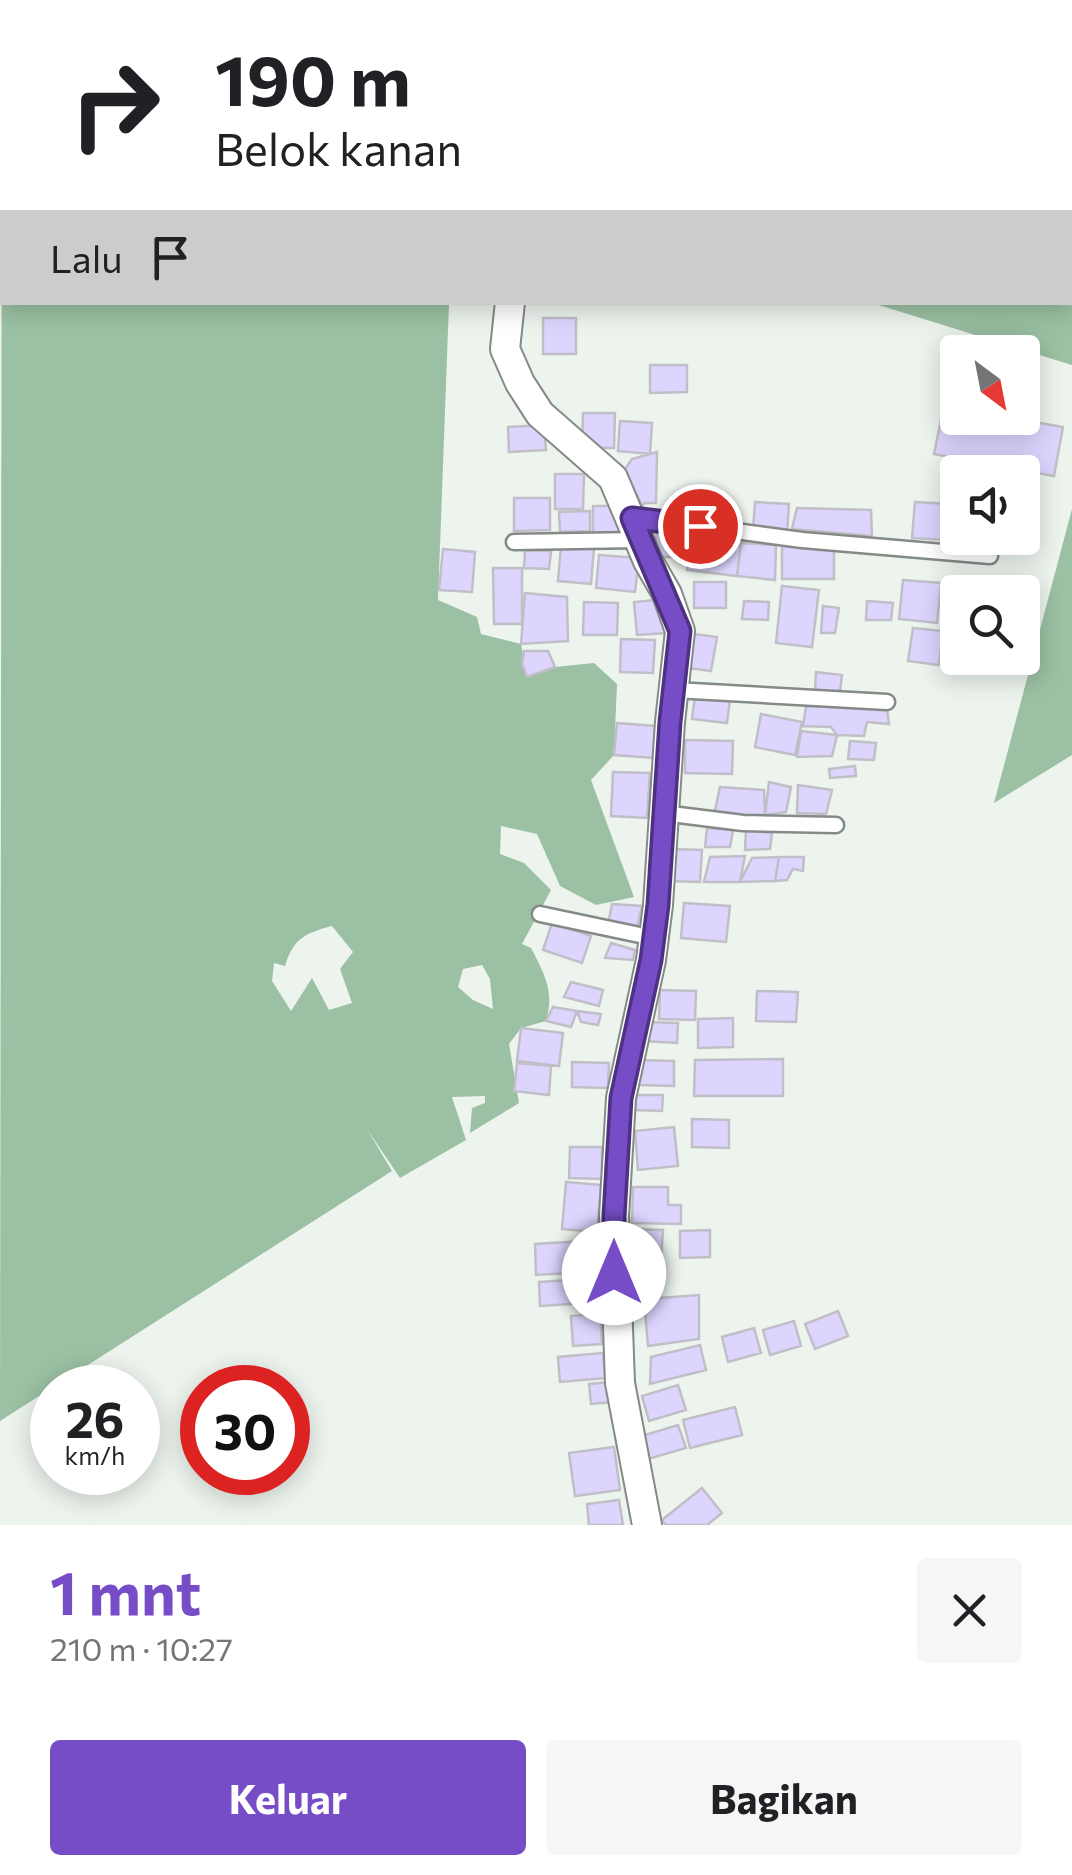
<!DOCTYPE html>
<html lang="id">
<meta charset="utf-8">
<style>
:root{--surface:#fff;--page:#f6f6f6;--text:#202124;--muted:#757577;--accent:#764dc6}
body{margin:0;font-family:Commissioner,sans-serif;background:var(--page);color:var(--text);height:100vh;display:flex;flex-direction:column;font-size:38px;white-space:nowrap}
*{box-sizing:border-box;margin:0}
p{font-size:32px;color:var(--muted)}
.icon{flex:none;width:55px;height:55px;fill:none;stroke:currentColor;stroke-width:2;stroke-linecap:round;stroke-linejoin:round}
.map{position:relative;height:1525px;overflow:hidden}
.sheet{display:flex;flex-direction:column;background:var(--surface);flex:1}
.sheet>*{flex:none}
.top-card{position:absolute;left:0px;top:0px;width:1072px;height:305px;box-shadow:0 5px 25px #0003;background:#fff;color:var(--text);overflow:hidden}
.needle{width:65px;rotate:148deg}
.buttons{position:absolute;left:940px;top:335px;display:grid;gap:20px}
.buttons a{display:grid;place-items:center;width:100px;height:100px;border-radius:10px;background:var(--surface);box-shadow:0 5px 25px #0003;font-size:50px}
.speed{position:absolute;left:30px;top:1365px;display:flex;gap:20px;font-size:50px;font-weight:700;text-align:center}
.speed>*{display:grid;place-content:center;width:130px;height:130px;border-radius:50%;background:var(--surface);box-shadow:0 5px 25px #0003;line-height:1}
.speed small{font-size:25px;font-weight:400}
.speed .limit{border:15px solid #d22;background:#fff;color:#111}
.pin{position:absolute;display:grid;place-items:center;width:85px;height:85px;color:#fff;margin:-42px;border:5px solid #fff;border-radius:50%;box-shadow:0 2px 10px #0007}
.me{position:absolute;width:110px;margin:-55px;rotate:0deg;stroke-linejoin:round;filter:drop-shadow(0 0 8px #0008)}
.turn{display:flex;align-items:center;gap:35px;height:210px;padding:0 50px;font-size:45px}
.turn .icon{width:130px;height:130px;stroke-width:2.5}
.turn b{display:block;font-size:70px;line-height:85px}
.then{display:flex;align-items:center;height:95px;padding:0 50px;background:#0003;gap:20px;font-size:38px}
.round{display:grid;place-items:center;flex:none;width:105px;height:105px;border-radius:10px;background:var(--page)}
.overview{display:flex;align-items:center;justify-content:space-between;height:170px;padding:0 50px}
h1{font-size:60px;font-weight:700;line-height:75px;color:var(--accent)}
.button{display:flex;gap:20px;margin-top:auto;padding:20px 50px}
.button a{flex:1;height:115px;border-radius:10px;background:var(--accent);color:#fff;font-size:40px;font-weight:700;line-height:115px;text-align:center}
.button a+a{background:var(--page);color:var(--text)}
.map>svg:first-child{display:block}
.forest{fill:#9bc0a3;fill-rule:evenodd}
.building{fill:#ddd5fe;stroke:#c0bfc7;stroke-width:2.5}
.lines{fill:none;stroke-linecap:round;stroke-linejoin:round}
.lane-casing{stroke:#848b86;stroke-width:19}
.street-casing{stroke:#848b86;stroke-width:32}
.lane{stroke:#fff;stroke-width:14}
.street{stroke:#fff;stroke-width:28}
.route-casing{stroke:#4d3281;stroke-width:25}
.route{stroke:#764dc6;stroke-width:18}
</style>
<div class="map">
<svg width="1072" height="1525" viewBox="0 0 1072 1525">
<rect width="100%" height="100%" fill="#edf4ee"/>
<path class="forest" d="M 18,0 L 1072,0 L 1072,365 L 872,303 L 1070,302 L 1070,2 L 14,2 Z
M 2,10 L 2,302 L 449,303 L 438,600 L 477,617 L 481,634 L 521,644 L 527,677 L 555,667 L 594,663 L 617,684 L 614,755 L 591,780 L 634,897 L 596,905 L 560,886 L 537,834 L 501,826 L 500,854 L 524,863 L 551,890 L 522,944 L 531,948 C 544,973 555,992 546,1021 L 521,1028 L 509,1044 L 519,1103 L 470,1133 L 472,1108 L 485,1103 L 485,1096 L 452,1097 L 466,1140 L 400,1178 L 367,1129 L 392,1171 L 0,1421 ZM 332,926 L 353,952 L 340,969 L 352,1003 L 329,1010 L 312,978 L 291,1011 L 272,981 L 274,963 L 285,966 C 293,939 305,933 332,926 ZM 482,965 L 490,979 L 493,1009 L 473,1000 L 458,987 L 463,969 Z
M 1072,509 L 1072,755 L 994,803 Z"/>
<path class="building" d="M 543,318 L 576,318 L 576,354 L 543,354 Z
M 650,365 L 687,365 L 687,392 L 650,393 Z
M 944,405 L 958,407 L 958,418 L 1011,418 L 1063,427 L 1054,476 L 934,454 Z
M 583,413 L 615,413 L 614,448 L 582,448 Z
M 620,421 L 652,423 L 650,454 L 618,451 Z
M 544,425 L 546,450 L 509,452 L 508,427 Z
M 657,452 L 656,503 L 645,503 L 642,506 L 625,469 L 632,459 Z
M 976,465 L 1015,469 L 1015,472 L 975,472 Z
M 555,474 L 584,474 L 583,509 L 555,509 Z
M 514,498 L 550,498 L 550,530 L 514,531 Z
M 755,502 L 789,504 L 787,533 L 753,531 Z
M 915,502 L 950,504 L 947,540 L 912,538 Z
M 593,506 L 622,506 L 622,533 L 593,533 Z
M 797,508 L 871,510 L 872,536 L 792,529 Z
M 590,511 L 590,531 L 560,532 L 559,512 Z
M 656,530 L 688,530 L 688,557 L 656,557 Z
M 692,537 L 741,543 L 737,576 L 687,570 Z
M 741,543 L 776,545 L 775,580 L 737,576 Z
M 561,546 L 594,548 L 591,584 L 558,581 Z
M 782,546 L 834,546 L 834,579 L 782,579 Z
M 443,549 L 475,552 L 472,592 L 439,590 Z
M 525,550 L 551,551 L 549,569 L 524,568 Z
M 599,555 L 639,558 L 635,592 L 596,588 Z
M 493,568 L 522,568 L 522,624 L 494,624 Z
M 903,580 L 941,583 L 937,623 L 899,619 Z
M 694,582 L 726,582 L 726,608 L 694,608 Z
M 782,586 L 819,590 L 812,647 L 776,643 Z
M 525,593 L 567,597 L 568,641 L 521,644 Z
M 664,599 L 667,633 L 637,635 L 634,602 Z
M 744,601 L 769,602 L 768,620 L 742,619 Z
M 867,601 L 893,603 L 891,620 L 866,620 Z
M 584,602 L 618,603 L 617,635 L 583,635 Z
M 823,606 L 839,608 L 835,633 L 821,633 Z
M 913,628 L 943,631 L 939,665 L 908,661 Z
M 694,634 L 717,637 L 711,671 L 688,668 Z
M 621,639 L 655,640 L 653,673 L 620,672 Z
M 524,651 L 548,651 L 555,667 L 527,677 L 522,664 Z
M 951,653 L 958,654 L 958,658 L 977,658 L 975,672 L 949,672 Z
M 816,672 L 842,675 L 840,691 L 815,691 Z
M 695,696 L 730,700 L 727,723 L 692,719 Z
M 806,706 L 887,708 L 889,724 L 867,722 L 864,736 L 837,735 L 831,727 L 803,726 Z
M 761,714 L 802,722 L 795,755 L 755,747 Z
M 617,723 L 655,726 L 653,758 L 614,755 Z
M 801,731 L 837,735 L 832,756 L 797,757 Z
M 685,740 L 733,741 L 732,774 L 685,773 Z
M 850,741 L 876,743 L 874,760 L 848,759 Z
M 855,766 L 856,776 L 830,778 L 829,769 Z
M 613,772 L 650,773 L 647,818 L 611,816 Z
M 769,782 L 791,787 L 786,812 L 765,815 Z
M 798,785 L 832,790 L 826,814 L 797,813 Z
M 720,787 L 764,790 L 765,815 L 714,815 Z
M 707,828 L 733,830 L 730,847 L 705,847 Z
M 746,830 L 772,833 L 770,849 L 745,850 Z
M 670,849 L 702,850 L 700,882 L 669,881 Z
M 745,856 L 740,882 L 704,882 L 710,857 Z
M 779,857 L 775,881 L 740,882 L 752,858 Z
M 779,857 L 804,857 L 803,871 L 793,869 L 787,880 L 775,881 Z
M 684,903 L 730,906 L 726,942 L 681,938 Z
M 612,904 L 642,906 L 637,928 L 608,925 Z
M 552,923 L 591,936 L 582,963 L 543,950 Z
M 611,943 L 635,950 L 633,960 L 605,958 Z
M 571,982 L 603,990 L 599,1006 L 564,997 Z
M 660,990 L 696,991 L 695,1020 L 659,1019 Z
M 757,991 L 798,992 L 796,1022 L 756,1021 Z
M 553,1007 L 577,1011 L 571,1027 L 546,1021 Z
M 577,1011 L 601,1014 L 598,1025 L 581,1022 Z
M 733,1018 L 733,1047 L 698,1048 L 698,1019 Z
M 644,1022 L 678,1023 L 677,1043 L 642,1041 Z
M 521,1028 L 563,1033 L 559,1066 L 517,1061 Z
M 783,1059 L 783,1096 L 694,1096 L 695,1060 Z
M 638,1060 L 674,1061 L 674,1086 L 638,1085 Z
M 572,1062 L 609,1063 L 608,1088 L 572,1087 Z
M 517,1063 L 551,1066 L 549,1095 L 514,1091 Z
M 636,1095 L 663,1095 L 662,1111 L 636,1110 Z
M 692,1119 L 729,1120 L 729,1148 L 692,1147 Z
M 674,1127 L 678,1166 L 638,1170 L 635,1131 Z
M 570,1147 L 602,1147 L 602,1179 L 569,1178 Z
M 566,1182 L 601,1185 L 597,1232 L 562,1229 Z
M 633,1187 L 668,1187 L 668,1205 L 681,1205 L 681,1224 L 632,1223 Z
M 626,1229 L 663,1230 L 661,1261 L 625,1260 Z
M 710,1230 L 710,1257 L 680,1258 L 680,1231 Z
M 601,1240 L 602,1271 L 536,1275 L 535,1244 Z
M 580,1278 L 602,1278 L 603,1302 L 580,1303 Z
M 570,1280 L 571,1304 L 540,1306 L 539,1282 Z
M 699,1295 L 699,1339 L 648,1346 L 644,1299 Z
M 838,1311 L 848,1336 L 815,1349 L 805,1324 Z
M 600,1314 L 602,1344 L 573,1346 L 571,1316 Z
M 794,1321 L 801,1346 L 770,1355 L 763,1330 Z
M 754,1328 L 761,1353 L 728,1362 L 722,1337 Z
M 700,1345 L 706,1370 L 650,1384 L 651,1357 Z
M 603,1353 L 605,1378 L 560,1382 L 558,1357 Z
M 611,1382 L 613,1402 L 591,1404 L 589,1384 Z
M 678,1385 L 686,1410 L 649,1421 L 642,1396 Z
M 735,1407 L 742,1435 L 690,1448 L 683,1420 Z
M 678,1425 L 686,1448 L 645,1460 L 638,1437 Z
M 614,1447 L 620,1490 L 575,1496 L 569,1453 Z
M 702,1488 L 722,1513 L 707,1525 L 666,1525 L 662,1520 Z
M 619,1500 L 623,1525 L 589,1525 L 587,1504 Z"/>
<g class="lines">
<g class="lane-casing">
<path id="lane" d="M 632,517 L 802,540 L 990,556
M 514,542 L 639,540
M 674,690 L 887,702
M 663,813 L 743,823 L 836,825
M 540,914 L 654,938"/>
</g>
<g class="street-casing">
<path id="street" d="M 559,2 L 560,0
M 510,302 L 505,349 L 520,383 L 540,414 L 613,478 L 648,561 L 667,594 L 680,631 L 670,722 L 658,905 L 651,960 L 621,1098 L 614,1216 L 620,1383 L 647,1525"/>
</g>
<use href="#lane" class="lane"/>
<use href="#street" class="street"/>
</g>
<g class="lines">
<g class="route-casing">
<path id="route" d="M 614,1273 L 614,1216 L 621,1098 L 651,960 L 658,905 L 670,722 L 680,631 L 632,518 L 700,526"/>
</g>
<use href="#route" class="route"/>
</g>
</svg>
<div class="buttons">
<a><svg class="needle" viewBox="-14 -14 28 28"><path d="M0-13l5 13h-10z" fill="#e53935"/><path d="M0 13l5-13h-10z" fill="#757577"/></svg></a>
<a><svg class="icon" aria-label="sound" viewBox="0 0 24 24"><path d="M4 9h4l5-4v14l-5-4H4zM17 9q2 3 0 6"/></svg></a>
<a><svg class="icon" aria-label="search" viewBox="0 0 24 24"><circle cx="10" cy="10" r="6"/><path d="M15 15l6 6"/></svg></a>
</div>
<div class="speed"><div>26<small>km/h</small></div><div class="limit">30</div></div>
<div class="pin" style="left:700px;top:526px;background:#d93025"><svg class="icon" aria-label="arrive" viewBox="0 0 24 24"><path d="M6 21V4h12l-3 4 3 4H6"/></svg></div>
<svg class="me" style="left:614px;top:1273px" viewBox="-20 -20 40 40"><circle r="19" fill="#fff"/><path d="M0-13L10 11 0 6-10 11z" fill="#764dc6"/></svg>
<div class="top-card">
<div class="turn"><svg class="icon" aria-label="right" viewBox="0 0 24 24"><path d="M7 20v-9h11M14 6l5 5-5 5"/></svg><div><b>190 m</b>Belok kanan</div></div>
<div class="then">Lalu<svg class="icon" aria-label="arrive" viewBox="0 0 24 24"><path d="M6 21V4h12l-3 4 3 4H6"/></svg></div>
</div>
</div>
<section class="sheet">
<div class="overview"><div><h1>1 mnt</h1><p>210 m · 10:27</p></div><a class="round"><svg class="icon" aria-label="close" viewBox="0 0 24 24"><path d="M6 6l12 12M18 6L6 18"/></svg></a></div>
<div class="button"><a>Keluar</a><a>Bagikan</a></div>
</section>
